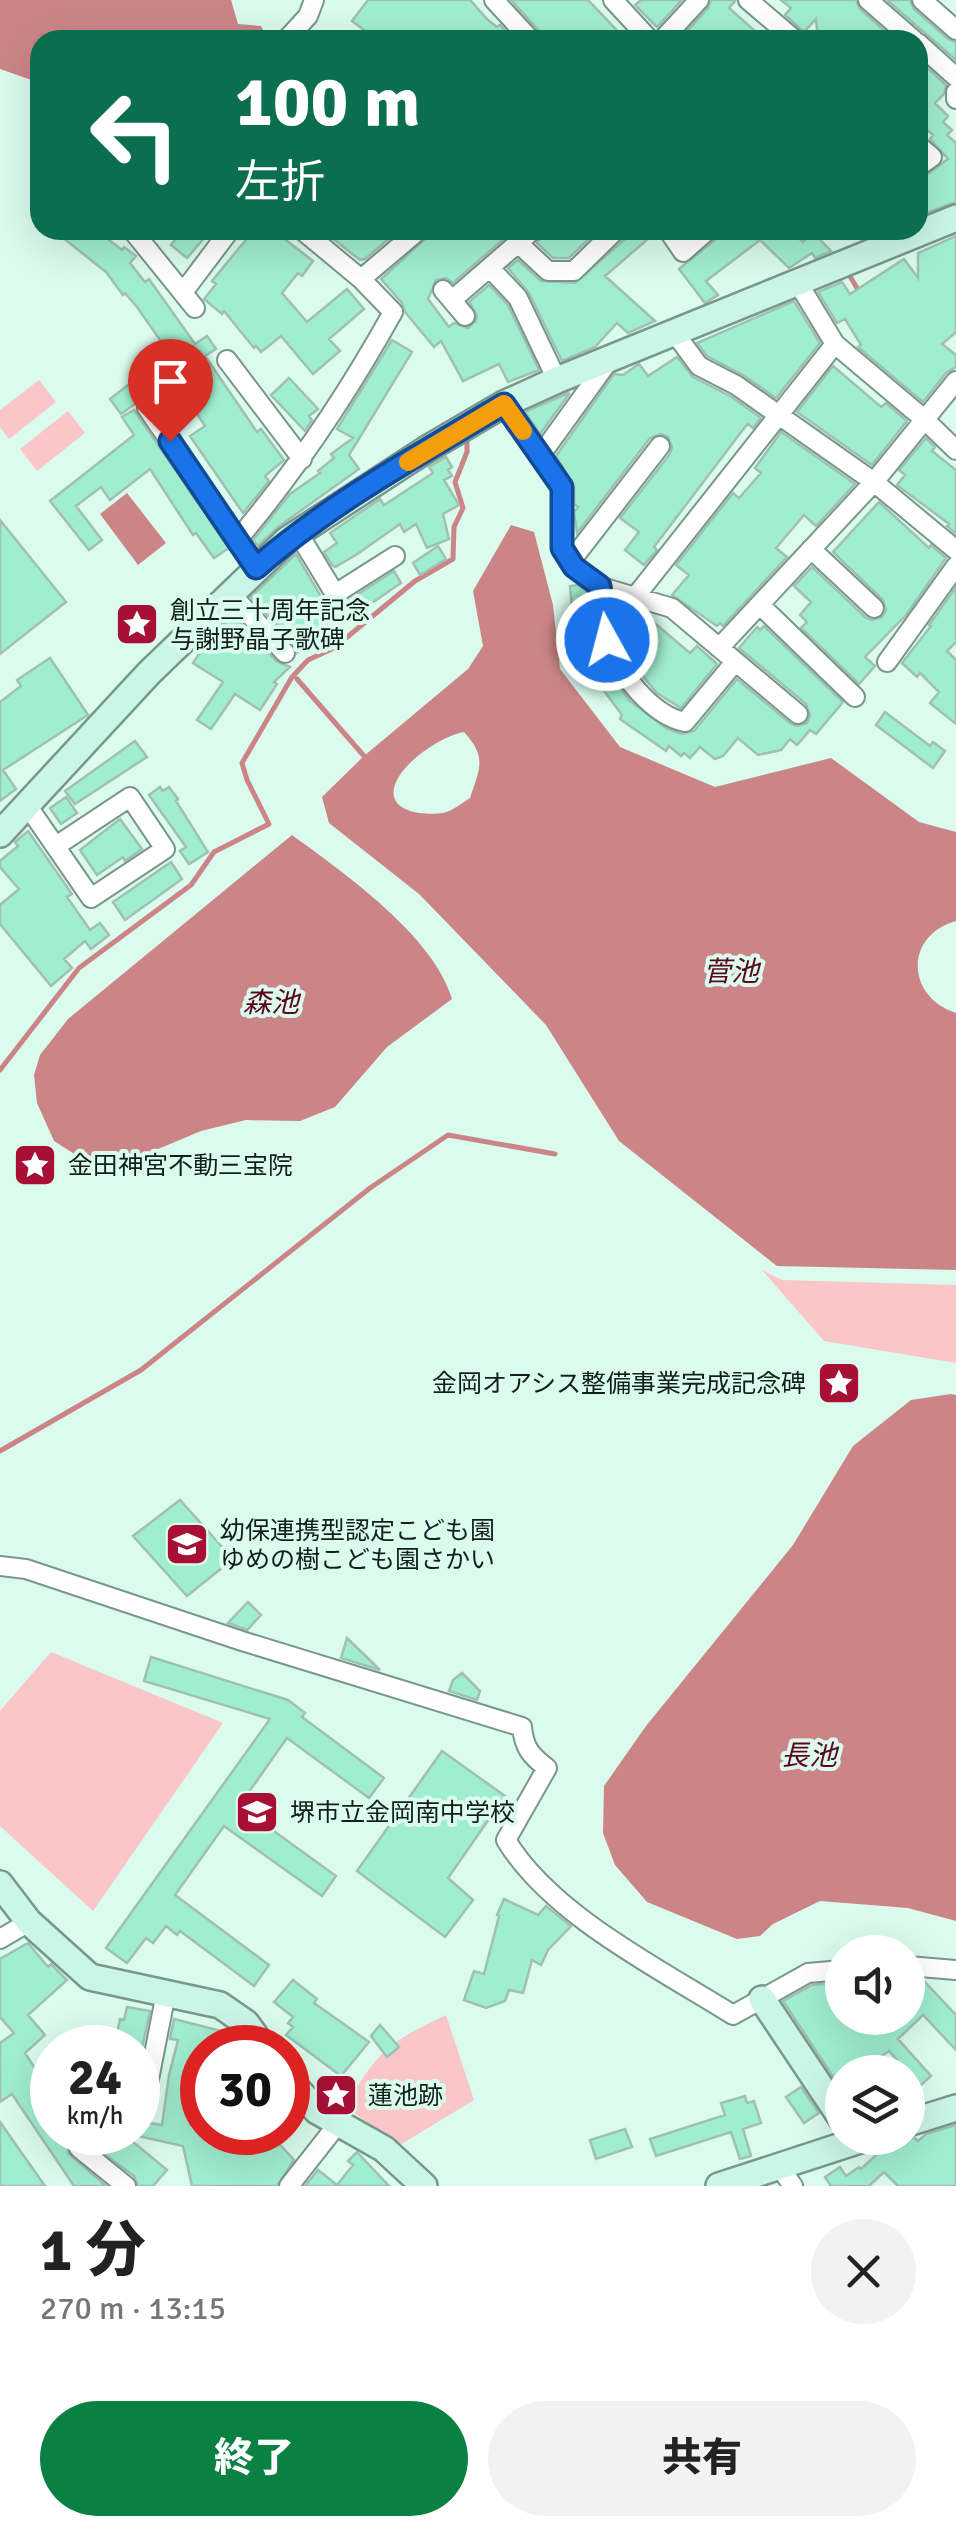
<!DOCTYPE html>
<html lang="ja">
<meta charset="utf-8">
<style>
:root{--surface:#fff;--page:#f2f2f2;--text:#222;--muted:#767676;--accent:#0b8043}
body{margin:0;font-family:Signika,"Noto Sans JP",sans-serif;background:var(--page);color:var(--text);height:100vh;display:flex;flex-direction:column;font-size:38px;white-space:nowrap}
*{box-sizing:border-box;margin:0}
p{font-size:32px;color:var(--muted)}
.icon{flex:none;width:55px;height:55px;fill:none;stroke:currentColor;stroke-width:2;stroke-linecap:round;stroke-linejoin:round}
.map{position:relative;height:2186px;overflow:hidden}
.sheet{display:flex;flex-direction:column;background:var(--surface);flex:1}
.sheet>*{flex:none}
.top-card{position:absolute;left:30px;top:30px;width:898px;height:210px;border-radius:30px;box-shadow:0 10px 40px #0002;background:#0b6e4f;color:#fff;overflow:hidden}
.tools{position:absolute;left:825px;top:1935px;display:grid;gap:20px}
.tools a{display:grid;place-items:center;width:100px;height:100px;border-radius:50%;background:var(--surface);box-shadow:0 10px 40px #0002;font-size:50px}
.speed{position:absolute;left:30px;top:2025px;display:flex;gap:20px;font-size:50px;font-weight:700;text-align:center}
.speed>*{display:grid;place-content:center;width:130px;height:130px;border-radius:50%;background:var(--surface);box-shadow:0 10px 40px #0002;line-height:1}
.speed small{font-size:25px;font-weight:400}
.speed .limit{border:15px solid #d22;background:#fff;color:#111}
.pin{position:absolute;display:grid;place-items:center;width:85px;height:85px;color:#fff;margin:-102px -42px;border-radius:50% 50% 50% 0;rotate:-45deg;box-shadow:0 0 10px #0007}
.pin .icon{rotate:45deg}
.me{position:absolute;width:110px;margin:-55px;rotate:353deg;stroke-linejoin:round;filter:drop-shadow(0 0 8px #0008)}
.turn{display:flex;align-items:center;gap:35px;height:210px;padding:0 40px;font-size:45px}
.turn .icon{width:130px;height:130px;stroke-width:2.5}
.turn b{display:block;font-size:70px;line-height:85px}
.round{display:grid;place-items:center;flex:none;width:105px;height:105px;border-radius:52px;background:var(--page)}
.headline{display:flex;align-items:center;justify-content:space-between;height:170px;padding:0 40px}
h1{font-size:60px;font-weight:800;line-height:75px}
.primary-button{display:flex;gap:20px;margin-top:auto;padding:20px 40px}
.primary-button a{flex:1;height:115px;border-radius:60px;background:var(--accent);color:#fff;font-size:40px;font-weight:800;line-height:115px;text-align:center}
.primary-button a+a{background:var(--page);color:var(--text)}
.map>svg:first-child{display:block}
.green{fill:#fac6c8}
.water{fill:#cb8587;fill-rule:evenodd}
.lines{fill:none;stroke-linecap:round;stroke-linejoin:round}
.stream{stroke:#cb8587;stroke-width:5}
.building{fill:#a0eed0;stroke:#a0c0b3;stroke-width:2.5}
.street-casing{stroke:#79978b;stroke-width:22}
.secondary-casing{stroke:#79978b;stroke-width:30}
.street{stroke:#fff;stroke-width:18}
.secondary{stroke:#caf6e8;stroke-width:25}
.route-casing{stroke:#114b97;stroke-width:25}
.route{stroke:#1a73e8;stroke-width:18}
.slow{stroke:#f59e0b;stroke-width:18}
.labels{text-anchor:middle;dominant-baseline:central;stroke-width:8;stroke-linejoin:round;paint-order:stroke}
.poi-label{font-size:25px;fill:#131f1b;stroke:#dafbed;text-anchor:start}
.water-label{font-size:28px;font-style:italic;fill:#5c0419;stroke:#dafbed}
</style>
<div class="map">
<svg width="956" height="2186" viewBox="0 0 956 2186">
<rect width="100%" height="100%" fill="#dafbed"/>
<path class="green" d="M 39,380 L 56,402 L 9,439 L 0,427 L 0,410 Z
M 68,411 L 85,433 L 37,471 L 20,449 Z
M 762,1270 L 782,1280 L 956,1285 L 956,1363 L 824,1341 Z
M 51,1652 L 223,1723 L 93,1911 L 0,1826 L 0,1711 Z
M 446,2015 L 474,2100 L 400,2145 L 345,2107 C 379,2050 387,2043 446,2015 Z"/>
<path class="water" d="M 0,0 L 231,0 L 238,24 L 261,26 L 267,39 L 40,40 L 40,83 L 0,69 Z
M 127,493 L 166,543 L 138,565 L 100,514 Z
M 511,525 L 534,532 L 553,605 L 560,669 L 620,747 L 715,787 L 831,758 L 919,822 L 956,832 L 956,921 C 903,936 907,998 956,1013 L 956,1270 L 777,1266 L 619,1141 L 546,1025 L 419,894 L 329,823 L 322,797 L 364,756 L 468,669 L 483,646 L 473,591 ZM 464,732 C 487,757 480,768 470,798 C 462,803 452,811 443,813 C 428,815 399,814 394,797 C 388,770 442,735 464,732 Z
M 292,835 C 344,873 434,936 452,999 L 387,1047 L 335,1107 L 300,1121 L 246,1120 L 201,1131 L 113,1168 L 93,1166 L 54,1141 L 37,1103 L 34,1075 L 40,1055 L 68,1019 Z
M 951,1394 L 956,1395 L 956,1921 L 908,1908 L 820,1901 L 773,1924 L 760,1936 L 737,1939 L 647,1902 L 615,1865 L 603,1833 L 604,1786 L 646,1726 L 793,1545 L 853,1446 L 911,1400 Z"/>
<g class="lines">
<path class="stream" d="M 851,278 L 860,293
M 297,679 L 364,756
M 0,1070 L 79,968 L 191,885 L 214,852 L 269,824 L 247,780 L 242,763 L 292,677 L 308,660 L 334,648 L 415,581 L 453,559 L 454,527 L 463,508 L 455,482 L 467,452 L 467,439
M 0,1451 L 141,1370 L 370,1188 L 448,1135 L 555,1154"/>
</g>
<path class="building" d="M 368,0 L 470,0 L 488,20 L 497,27 L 500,25 L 514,40 L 482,40 L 474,31 L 465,40 L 377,40 L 352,21 Z
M 511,0 L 588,0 L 626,40 L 543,40 L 540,32 Z
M 641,0 L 682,0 L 657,27 L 635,5 Z
M 711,0 L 736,0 L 729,8 L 765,40 L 679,40 L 708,8 Z
M 781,0 L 856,0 L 860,9 L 895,40 L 818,40 L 816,19 L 804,32 L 785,15 L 791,8 Z
M 887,0 L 910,0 L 914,9 L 948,39 L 956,42 L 956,60 Z
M 918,59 L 946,85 L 944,94 L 935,103 L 948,116 L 943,122 L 952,130 L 947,135 L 956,143 L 956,202 L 918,216 L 918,181 L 948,159 L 930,139 L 933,135 L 918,122 Z
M 53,230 L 96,230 L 122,250 L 124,247 L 136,256 L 130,263 L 145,282 L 149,279 L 195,344 L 207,336 L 216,349 L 205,356 L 257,432 L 261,429 L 284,460 L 265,476 L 269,481 L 243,513 L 190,436 L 205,426 L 187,398 L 169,411 L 153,391 L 121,414 L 110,399 L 169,353 L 137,307 L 125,293 L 123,295 L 106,272 Z
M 166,230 L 211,230 L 187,258 L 171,245 L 176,238 Z
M 254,230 L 273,230 L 313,261 L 302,276 L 298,273 L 282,293 L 307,322 L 347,289 L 364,309 L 329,339 L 340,351 L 313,374 L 281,336 L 261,352 L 256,346 L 254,348 L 224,311 L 222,314 L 204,299 L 216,284 L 212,281 Z
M 322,230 L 354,230 L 348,234 L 350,237 L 359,230 L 397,232 L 365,259 L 360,260 Z
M 435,230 L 514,230 L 453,283 L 446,278 L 436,280 L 428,299 L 449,327 L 454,323 L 468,328 L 476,321 L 477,315 L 469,302 L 489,285 L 508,305 L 539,370 L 508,382 L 499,364 L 463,381 L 441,341 L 434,347 L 405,312 L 402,303 L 381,279 Z
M 545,230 L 598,230 L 569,258 L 553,258 L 537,243 Z
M 628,230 L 656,232 L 605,276 L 655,321 L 628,333 L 617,323 L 595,347 L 562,361 L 529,293 L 508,268 L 518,260 L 541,281 L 575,283 L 625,239 Z
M 720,230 L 789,230 L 803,242 L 813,232 L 831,251 L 815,258 L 812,253 L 789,268 L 760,240 L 706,281 L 718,295 L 705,303 L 679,269 L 716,239 Z
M 956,236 L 956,332 L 942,344 L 956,355 L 956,367 L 946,373 L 923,402 L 858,347 L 861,345 L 845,319 L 837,323 L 818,292 L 842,282 L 850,294 L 904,259 L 918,278 L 918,253 Z
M 794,301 L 820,343 L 776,398 L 743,375 L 707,356 L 697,343 Z
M 392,340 L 412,352 L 349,455 L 359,469 L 278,527 L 258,546 L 253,540 L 290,494 L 320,473 L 318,471 L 334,458 L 331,454 L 353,438 L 337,429 Z
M 677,357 L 693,377 L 730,396 L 761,418 L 753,428 L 748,424 L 745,427 L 654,547 L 657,550 L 644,565 L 625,550 L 639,532 L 620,518 L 670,454 L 672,447 L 668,437 L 661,434 L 650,438 L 577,533 L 574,512 L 578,507 L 574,504 L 574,486 L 556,456 L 614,374 L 623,375 L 639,364 L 648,376 Z
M 833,366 L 881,407 L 886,403 L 907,421 L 872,465 L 797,412 Z
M 289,378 L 318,409 L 309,416 L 312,420 L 305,431 L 271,395 Z
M 568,393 L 569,394 L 540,434 L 525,412 Z
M 134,410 L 229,548 L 214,558 L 196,533 L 193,535 L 150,469 L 110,500 L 101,487 L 76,506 L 102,540 L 89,550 L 50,501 L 134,435 L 122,417 Z
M 781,432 L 855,484 L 816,526 L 804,515 L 776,548 L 787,557 L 723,626 L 720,623 L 717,626 L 672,595 L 689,575 L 676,565 L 733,493 L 739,498 L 761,473 L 755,468 Z
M 926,438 L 935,447 L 932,451 L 956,470 L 956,534 L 947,526 L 949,524 L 897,485 L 905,475 L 899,470 Z
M 446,457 L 452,467 L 448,470 L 452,476 L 444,480 L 459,505 L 443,514 L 449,539 L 427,548 L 416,524 L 404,532 L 400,524 L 356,555 L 335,567 L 332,565 L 324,552 L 337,543 L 330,533 L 380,499 L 384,505 L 433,473 L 429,467 Z
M 879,502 L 929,548 L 931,545 L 946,558 L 906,615 L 865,657 L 875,666 L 859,684 L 801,628 L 807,622 L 800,615 L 811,602 L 794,586 L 812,567 L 866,618 L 872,620 L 882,617 L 886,610 L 883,600 L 833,552 Z
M 0,520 L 66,602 L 0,654 Z
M 438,546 L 446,559 L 420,575 L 413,563 Z
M 296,554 L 330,612 L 394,571 L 401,583 L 337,627 L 340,632 L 319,645 L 315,639 L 297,653 L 294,645 L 251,597 Z
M 578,585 L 589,593 L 599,667 L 603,663 L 629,700 L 667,729 L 682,734 L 694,731 L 737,679 L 791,724 L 797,726 L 807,723 L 810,715 L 806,704 L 739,648 L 757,627 L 760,630 L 764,626 L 843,702 L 816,734 L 810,730 L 797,745 L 790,739 L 781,750 L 758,755 L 738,738 L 723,756 L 715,759 L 700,747 L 690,758 L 684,753 L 681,756 L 669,746 L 666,751 L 620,719 L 622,715 L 576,653 L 570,586 Z
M 956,587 L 956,642 L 947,651 L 956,660 L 956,724 L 930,703 L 939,692 L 920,673 L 917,677 L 902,663 L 931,626 L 929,625 Z
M 615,605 L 636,610 L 643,617 L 645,615 L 690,653 L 697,646 L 717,664 L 681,708 L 657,693 L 630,661 L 621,642 L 627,635 L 617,625 Z
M 233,615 L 276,661 L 290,667 L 274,682 L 277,684 L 260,710 L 235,694 L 211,729 L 197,720 L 223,682 L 193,663 L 210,637 Z
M 50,658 L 88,715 L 3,770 L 16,789 L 0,801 L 0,702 L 21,686 L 17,680 Z
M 885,712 L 930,746 L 933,742 L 945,751 L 933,768 L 876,725 Z
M 135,741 L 147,757 L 75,804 L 65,791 Z
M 160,787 L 163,791 L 169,787 L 178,799 L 176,801 L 208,852 L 189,864 L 180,851 L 186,847 L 149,795 Z
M 66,797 L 77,813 L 61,824 L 50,808 Z
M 120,819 L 142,849 L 125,861 L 123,857 L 97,875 L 80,850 Z
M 28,831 L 72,894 L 67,897 L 90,930 L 100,923 L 109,935 L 91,949 L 85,941 L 64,959 L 72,968 L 51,986 L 0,924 L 0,905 L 19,889 L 0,867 L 0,861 L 18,846 L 15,842 Z
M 171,862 L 182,879 L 125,920 L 113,902 Z
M 180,1500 L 233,1559 L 187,1596 L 133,1536 Z
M 248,1602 L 261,1615 L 247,1630 L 228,1623 Z
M 347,1638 L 380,1670 L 341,1658 Z
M 151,1657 L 288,1700 L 305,1713 L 302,1717 L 384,1778 L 369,1798 L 287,1738 L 239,1806 L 336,1876 L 322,1896 L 224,1826 L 175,1895 L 269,1965 L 254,1986 L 180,1931 L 177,1935 L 166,1926 L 153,1943 L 146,1938 L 127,1963 L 106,1948 L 270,1719 L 144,1681 Z
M 462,1673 L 480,1691 L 477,1700 L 449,1691 L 453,1680 Z
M 442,1751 L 505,1796 L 448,1878 L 473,1900 L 445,1937 L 357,1871 Z
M 504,1899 L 538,1915 L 546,1906 L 571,1926 L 548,1950 L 541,1965 L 532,1960 L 523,1993 L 509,1990 L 505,2001 L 486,2008 L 464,2000 L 474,1971 L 484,1974 L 499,1916 L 497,1915 Z
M 28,1943 L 48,1967 L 51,1964 L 67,1980 L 28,2015 L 45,2035 L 25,2053 L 52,2094 L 52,2132 L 121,2132 L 167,2170 L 153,2186 L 138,2186 L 134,2176 L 80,2136 L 69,2141 L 68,2153 L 106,2186 L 74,2186 L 12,2094 L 0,2102 L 0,2043 L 14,2033 L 0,2017 L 0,1959 Z
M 293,1980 L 317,1999 L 314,2003 L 369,2042 L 341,2076 L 286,2035 L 293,2027 L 288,2023 L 293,2017 L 274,2002 Z
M 925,1982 L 956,2015 L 956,2050 L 923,2015 L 898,2039 L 931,2076 L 920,2086 L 889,2051 L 859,2072 L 842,2072 L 842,2090 L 783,2001 L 812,1985 L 835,1983 L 842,1993 L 842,2018 L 908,2018 L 908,1999 Z
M 127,2007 L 150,2011 L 142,2048 L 114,2048 L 120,2019 L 124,2020 Z
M 174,2019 L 221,2031 L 209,2048 L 202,2048 L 199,2060 L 202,2063 L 202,2092 L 199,2089 L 190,2124 L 202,2132 L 269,2132 L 262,2136 L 272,2136 L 294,2160 L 277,2186 L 192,2186 L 183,2146 L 138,2136 L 138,2121 L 162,2125 L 169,2075 L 178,2040 L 170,2039 Z
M 380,2025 L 399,2047 L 387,2057 L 371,2036 Z
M 801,2087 L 819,2113 L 804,2123 L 786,2097 Z
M 745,2096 L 747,2103 L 754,2101 L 761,2123 L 743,2129 L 751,2156 L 740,2159 L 731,2132 L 656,2156 L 650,2139 L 725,2115 L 721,2103 Z
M 0,2122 L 45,2186 L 0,2186 Z
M 956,2125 L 956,2186 L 898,2186 L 884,2172 L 869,2186 L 831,2186 L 825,2177 L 840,2167 L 846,2176 L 859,2167 L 861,2169 L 889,2143 L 895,2150 L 908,2139 L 915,2138 L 918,2141 L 926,2134 Z
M 625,2129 L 632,2147 L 596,2159 L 590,2140 Z
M 357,2152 L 389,2186 L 305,2186 L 318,2170 L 337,2185 L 353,2165 L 348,2161 Z"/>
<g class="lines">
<g class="street-casing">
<path id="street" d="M 494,0 L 531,40
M 613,0 L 650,40
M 748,0 L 795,40
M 868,0 L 914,40
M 922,0 L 956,30
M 286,40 L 308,16 L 314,0
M 662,40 L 699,0
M 918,43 L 956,77
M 956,92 L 956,99
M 918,145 L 932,157 L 918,167
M 132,230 L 195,308
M 668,230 L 683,252 L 708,230
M 871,230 L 885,247
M 518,243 L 548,271 L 574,271 L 616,230
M 490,268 L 518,298 L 557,380
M 361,279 L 419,230
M 798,283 L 835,344 L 924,419 L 956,450
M 443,290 L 465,316
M 184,291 L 230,230
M 452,300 L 533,230
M 674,332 L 699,366 L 736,385 L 874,482 L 956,550
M 227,360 L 302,459
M 504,404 L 562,487 L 562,548 L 575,567 L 601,587 L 672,608 L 798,714
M 147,408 L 238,539
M 540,456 L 610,359
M 298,533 L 335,594 L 395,556
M 811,549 L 874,608
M 571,561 L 660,446
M 256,568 L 238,539 C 298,468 348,393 393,312 L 361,279 L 302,230
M 601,587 C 603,605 602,626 608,643 C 618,673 653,716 685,722 L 735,662
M 230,593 L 285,653
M 635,597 L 835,344
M 760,605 L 855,697
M 719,648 L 874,482 L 956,381
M 887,662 L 956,566
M 27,805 L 91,898 L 165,849 L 130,797 L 56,846
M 0,1566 L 26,1569 L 242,1641 L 522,1727 C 524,1748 531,1756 547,1768 L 506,1840 C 551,1915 660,1969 733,2015 L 808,1973 L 842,1970
M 0,1939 L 29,1922
M 908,1966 L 956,1970
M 143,2110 L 166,1993
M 79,2148 L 126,2186
M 779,2166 L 793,2186
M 289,2186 L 337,2125"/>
</g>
<g class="secondary-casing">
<path id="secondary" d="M 0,834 L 149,673 L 287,540 L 427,449 L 504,404 L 557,380 L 956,218
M 0,1884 L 29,1922 L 90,1977 L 220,2005 L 246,2023 L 264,2048
M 762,1999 L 842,2119
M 288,2079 L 317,2111 L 384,2149 L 424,2186
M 908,2123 L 956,2108
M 719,2186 L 866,2138"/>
</g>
<use href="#street" class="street"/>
<use href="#secondary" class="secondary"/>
</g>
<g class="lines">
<g class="route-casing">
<path id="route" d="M 170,441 L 256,568 C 330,503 420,454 504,404 L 562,487 L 562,548 L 574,567 L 600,586 L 607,640"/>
</g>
<use href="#route" class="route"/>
<path class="slow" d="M 408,462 L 504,404 L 523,431"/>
</g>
<defs>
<g id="sight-square" transform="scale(2.25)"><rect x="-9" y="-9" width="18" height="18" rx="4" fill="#a80f34" stroke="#dafbed"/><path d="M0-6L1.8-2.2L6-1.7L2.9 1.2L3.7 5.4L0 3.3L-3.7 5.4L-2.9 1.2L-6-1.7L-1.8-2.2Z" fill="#fff"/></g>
<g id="school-square" transform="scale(2.25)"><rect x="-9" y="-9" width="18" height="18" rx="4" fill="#a80f34" stroke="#dafbed"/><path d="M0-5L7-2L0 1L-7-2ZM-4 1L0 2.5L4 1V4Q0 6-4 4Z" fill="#fff"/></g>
</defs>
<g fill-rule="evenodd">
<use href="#sight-square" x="137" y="624"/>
<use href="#sight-square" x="35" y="1165"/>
<use href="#sight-square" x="839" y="1383"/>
<use href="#school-square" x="187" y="1544"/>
<use href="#school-square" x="257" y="1812"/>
<use href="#sight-square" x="336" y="2095"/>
</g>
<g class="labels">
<g class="poi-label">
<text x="170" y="610">創立三十周年記念<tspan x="170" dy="29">与謝野晶子歌碑</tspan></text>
<text x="68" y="1165">金田神宮不動三宝院</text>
<text x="806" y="1383" text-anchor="end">金岡オアシス整備事業完成記念碑</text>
<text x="220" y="1530">幼保連携型認定こども園<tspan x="220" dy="29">ゆめの樹こども園さかい</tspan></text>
<text x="290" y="1812">堺市立金岡南中学校</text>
<text x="368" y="2095">蓮池跡</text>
</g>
<g class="water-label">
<text x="731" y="972">菅池</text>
<text x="271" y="1003">森池</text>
<text x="809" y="1756">長池</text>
</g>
</g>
</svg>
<div class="tools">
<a><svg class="icon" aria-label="sound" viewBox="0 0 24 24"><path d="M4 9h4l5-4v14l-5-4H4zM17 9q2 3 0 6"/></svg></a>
<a><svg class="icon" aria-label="layers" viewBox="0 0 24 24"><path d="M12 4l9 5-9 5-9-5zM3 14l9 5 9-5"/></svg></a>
</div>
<div class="speed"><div>24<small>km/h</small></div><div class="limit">30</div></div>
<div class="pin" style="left:170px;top:441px;background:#d93025"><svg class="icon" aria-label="arrive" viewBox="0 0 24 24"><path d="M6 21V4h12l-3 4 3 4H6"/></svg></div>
<svg class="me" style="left:607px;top:640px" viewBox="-20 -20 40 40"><circle r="17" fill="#1a73e8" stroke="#fff" stroke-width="3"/><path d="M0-11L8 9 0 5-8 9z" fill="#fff"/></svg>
<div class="top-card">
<div class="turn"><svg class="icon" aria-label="left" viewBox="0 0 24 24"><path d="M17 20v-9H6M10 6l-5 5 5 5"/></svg><div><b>100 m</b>左折</div></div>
</div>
</div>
<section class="sheet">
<div class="headline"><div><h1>1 分</h1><p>270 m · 13:15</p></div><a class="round"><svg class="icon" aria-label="close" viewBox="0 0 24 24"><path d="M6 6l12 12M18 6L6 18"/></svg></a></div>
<div class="primary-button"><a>終了</a><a>共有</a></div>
</section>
